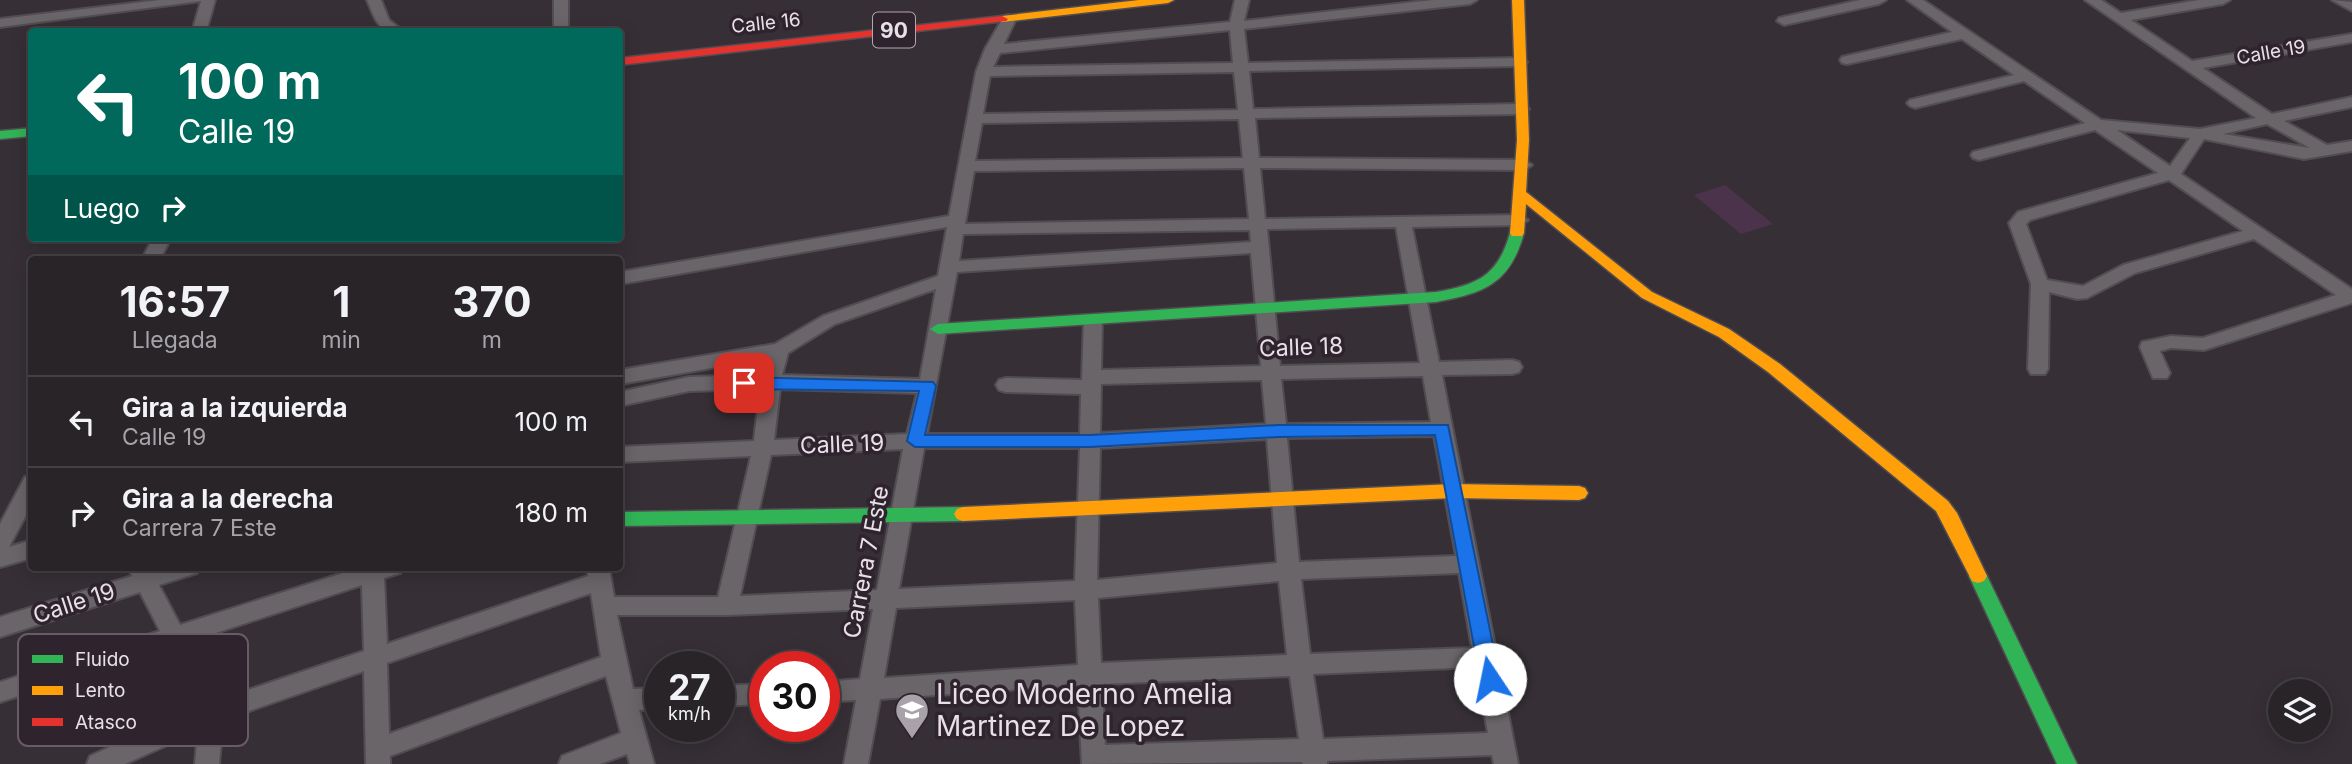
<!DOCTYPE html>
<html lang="es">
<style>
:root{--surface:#282428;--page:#302c30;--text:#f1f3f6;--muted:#a5a4a8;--line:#444145}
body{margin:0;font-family:Inter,sans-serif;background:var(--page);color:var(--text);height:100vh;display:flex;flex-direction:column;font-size:26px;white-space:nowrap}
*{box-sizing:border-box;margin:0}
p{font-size:23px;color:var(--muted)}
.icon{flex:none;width:38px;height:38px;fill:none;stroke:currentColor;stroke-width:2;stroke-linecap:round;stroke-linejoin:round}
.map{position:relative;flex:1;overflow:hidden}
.sheet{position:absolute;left:28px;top:256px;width:595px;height:315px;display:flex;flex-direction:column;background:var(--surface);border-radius:7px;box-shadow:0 4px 18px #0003,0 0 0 2px var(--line)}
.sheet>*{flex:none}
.guide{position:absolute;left:28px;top:28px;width:595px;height:214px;border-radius:7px;box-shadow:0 4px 18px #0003,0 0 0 2px var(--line);background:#00695c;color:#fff;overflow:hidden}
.controls{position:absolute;left:2268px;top:679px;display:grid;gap:14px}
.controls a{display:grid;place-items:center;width:63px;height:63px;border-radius:50%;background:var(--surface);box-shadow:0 4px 18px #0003,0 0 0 2px var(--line);font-size:35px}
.speed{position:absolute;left:644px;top:651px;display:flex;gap:14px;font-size:35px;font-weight:700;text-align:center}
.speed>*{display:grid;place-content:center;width:91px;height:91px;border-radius:50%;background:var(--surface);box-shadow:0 4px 18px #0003,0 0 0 2px var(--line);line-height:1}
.speed small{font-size:18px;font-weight:400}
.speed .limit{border:10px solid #d22;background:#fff;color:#111}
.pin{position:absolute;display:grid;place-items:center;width:60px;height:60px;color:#fff;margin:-30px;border-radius:14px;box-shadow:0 4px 10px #0006}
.me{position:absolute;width:77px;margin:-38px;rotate:349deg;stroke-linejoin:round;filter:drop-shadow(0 0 5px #0008)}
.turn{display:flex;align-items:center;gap:24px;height:147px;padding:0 35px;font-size:32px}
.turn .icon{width:91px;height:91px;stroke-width:2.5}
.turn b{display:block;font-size:49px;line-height:60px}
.then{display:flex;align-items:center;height:66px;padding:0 35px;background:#0003;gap:14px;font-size:26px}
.eta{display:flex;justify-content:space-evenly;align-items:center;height:119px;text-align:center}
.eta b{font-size:42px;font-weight:700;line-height:49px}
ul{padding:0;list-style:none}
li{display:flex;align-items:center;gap:21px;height:91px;padding:0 35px;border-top:2px solid var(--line)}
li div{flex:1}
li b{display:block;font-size:26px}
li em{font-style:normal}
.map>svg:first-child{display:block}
.green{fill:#4b334b}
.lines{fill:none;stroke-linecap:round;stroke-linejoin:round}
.street-casing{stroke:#524d52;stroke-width:4}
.fast-casing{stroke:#524d52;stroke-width:3}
.slow-casing{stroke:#524d52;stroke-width:3}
.jam-casing{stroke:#524d52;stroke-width:3}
.street{fill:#696569;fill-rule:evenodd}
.fast{fill:#30b455;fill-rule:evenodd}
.slow{fill:#ff9f0a;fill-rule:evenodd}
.jam{fill:#e5322d;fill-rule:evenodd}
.route{fill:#1a73e8;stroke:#114b97;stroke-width:2}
.labels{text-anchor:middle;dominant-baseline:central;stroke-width:7;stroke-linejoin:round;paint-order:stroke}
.far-street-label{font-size:19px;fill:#e8e0e8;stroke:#2f232e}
.shield{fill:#2f232e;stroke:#b0a7b0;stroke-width:2}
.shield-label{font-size:21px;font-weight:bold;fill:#e8e0e8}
.street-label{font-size:23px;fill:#e8e0e8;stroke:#2f232e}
.near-poi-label{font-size:28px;fill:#e8e0e8;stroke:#2f232e;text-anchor:start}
.key{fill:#2f232e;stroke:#665c66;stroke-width:2}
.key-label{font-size:19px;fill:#e8e0e8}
</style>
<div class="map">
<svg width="2352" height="764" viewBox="0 0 2352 764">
<rect width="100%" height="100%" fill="#363036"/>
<path class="green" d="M 1725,185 L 1773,224 L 1741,234 L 1694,195 Z"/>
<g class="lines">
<g class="street-casing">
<path id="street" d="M 160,0 L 215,0 L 206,32 L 192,32 L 201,1 L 0,27 L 0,19 Z
M 367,0 L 381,0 L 389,20 L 405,32 C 377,32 377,23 367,0 Z
M 554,0 L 568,0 L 568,32 L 554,32 Z
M 1235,0 L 1249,0 L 1244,21 L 1433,0 L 1477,0 L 1470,4 L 1244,29 L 1248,63 L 1520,58 L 1527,62 L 1520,66 L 1249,71 L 1253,109 L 1521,104 L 1529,109 L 1521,114 L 1255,118 L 1259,158 L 1524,160 L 1532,165 L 1524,170 L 1260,168 L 1265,219 L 1520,215 L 1528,220 L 1520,225 L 1412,227 L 1439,362 L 1512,360 L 1519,362 L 1522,367 L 1519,372 L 1512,374 L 1442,375 L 1518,764 L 1494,764 L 1492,755 L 1327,761 L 1327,764 L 1303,764 L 1302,762 L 1082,764 L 1078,685 L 880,699 L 868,764 L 844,764 L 856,700 L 824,702 L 824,682 L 860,679 L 873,609 L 727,615 L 617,615 L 633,689 L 660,688 L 660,709 L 639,710 L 654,764 L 630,764 L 627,754 L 600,764 L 559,764 L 562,756 L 621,733 L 606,676 L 390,756 L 390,764 L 366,764 L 364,671 L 223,720 L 219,764 L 195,764 L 198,731 L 125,764 L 87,764 L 90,756 L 197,708 L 168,648 L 0,702 L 0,682 L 160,631 L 140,592 L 0,637 L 0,617 L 132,576 L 128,567 L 150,567 L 151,570 L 161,567 L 200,567 L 197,573 L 159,585 L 180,625 L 362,567 L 403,567 L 400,573 L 384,578 L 387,644 L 588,576 L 587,567 L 609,567 L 614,597 L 718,597 L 751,456 L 620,462 L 620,447 L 754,441 L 760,389 L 689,391 L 620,406 L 620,392 L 689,377 L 763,375 L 768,358 L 620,384 L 620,370 L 775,344 L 823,316 L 938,276 L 947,227 L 620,284 L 620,272 L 949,216 L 976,72 L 985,49 L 1004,16 L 1009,15 L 1016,19 L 1004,44 L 1230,22 ZM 1230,30 L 1233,63 L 993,67 L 1000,53 ZM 1234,72 L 1238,110 L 983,114 L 990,76 ZM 1239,119 L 1243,158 L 975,161 L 982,123 ZM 1244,168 L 1249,219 L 965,224 L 974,171 ZM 1396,227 L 1420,363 L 1280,366 L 1267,229 ZM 1250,230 L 1251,242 L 959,261 L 963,234 ZM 1251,253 L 1261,366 L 1101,370 L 1102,320 L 1099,316 L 1087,316 L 1084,320 L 1082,380 L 1006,378 L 999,380 L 996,385 L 999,390 L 1006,392 L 1081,394 L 1080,434 L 927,434 L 957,272 ZM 936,289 L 920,379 L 782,375 L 788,353 L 835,324 ZM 1423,376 L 1431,422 L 1286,424 L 1281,379 ZM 1262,380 L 1266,424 L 1100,433 L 1101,384 ZM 780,389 L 917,393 L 907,434 L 774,440 ZM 1434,436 L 1456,556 L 1299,562 L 1287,438 ZM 1267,439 L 1277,563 L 1097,580 L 1100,448 ZM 924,448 L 1080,448 L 1075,581 L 899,589 ZM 903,449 L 877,590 L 740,596 L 771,455 ZM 1459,573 L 1472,648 L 1310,654 L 1301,579 ZM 1279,581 L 1287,655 L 1101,663 L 1098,598 ZM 362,585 L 364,651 L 218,700 L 188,642 ZM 591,593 L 601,657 L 389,734 L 387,663 ZM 1075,600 L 1078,665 L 884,678 L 896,608 ZM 1476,667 L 1488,733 L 1323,739 L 1313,674 ZM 1290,676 L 1299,739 L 1105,745 L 1102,684 Z
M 1860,0 L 1886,0 L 1879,4 L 1784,25 L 1777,21 L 1779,18 Z
M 1907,0 L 1923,0 L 2101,120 L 2200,129 L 2256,118 L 2085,0 L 2101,0 L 2121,13 L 2199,0 L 2230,0 L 2223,4 L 2131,20 L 2192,61 L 2352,34 L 2352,42 L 2203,68 L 2272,114 L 2352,97 L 2352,107 L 2284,121 L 2327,145 L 2352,141 L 2352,151 L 2304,159 L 2204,139 L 2181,174 L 2352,289 L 2352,303 L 2204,350 L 2171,348 L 2160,351 L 2170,373 L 2167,378 L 2153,378 L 2140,347 L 2142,342 L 2171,336 L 2203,338 L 2336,295 L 2254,239 L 2135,273 L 2087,298 L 2077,299 L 2049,292 L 2048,369 L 2045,374 L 2031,374 L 2028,369 L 2031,284 L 2009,223 L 2018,212 L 2158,173 L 2095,130 L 1979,160 L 1973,158 L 1971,155 L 1973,152 L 2085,123 L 2024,81 L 1915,108 L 1910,106 L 1907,103 L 1910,100 L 2014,75 L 1962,39 L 1847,64 L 1842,63 L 1840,60 L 1842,57 L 1952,32 ZM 2267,124 L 2310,148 L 2223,134 ZM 2117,130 L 2190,138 L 2170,166 ZM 2169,180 L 2243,231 L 2123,265 L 2083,286 L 2047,280 L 2026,224 L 2030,220 Z
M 2332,0 L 2352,2 L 2352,11 Z
M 153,238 L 171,238 L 160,259 L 142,259 Z
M 32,475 L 32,504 L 9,547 L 32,540 L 32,558 L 0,567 L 0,524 L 25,477 Z
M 765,684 L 765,704 L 719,706 L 719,686 Z"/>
</g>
<g class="fast-casing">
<path id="fast" d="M 32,128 L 32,136 L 0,139 L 0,131 Z
M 1517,229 L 1524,233 C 1510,284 1484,293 1436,302 L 938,334 L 930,329 L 938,324 L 1436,292 C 1477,285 1498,276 1510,233 Z
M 963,507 L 969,509 L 972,514 L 969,519 L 963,521 L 620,526 L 620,512 Z
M 1978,569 L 1984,571 L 1987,576 L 2077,764 L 2057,764 L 1969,576 L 1972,571 Z"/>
</g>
<g class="slow-casing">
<path id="slow" d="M 1139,0 L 1174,0 L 1168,3 L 1002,22 L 996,19 L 1002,16 Z
M 1512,0 L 1524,0 L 1529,140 L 1526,192 L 1652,292 L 1729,329 L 1780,364 L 1948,501 L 1957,513 L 1987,576 L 1984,581 L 1978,583 L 1972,581 L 1936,511 L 1768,372 L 1719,337 L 1642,298 L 1526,204 L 1524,233 L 1522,236 L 1512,236 L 1510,233 L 1517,140 Z
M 1453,484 L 1579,486 L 1585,488 L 1588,493 L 1585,498 L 1579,500 L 1453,498 L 963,521 L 957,519 L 954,514 L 957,509 L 963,507 Z"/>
</g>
<g class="jam-casing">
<path id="jam" d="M 1002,16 L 1008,19 L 1006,21 L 620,65 L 620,58 Z"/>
</g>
<use href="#street" class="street"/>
<use href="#fast" class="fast"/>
<use href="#slow" class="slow"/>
<use href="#jam" class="jam"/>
</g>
<path class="route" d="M 744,377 L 933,382 L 936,386 L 925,435 L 1090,435 L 1278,425 L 1448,425 L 1500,679 L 1497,685 L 1490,687 L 1483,685 L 1480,679 L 1435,435 L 1278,437 L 1090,447 L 915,447 L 907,441 L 919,391 L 744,389 L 736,383 Z"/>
<defs>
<g id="school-pin" transform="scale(1.75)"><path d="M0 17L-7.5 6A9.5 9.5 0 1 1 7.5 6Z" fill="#aaa2aa" stroke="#2f232e"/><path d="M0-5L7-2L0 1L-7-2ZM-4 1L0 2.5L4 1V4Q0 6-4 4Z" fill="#fff"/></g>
</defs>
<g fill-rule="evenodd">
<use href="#school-pin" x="912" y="710"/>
</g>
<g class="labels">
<g class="far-street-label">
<text transform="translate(766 23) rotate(-6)">Calle 16</text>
<text transform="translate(2271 52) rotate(-10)">Calle 19</text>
</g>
<rect class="shield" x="873" y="12.5" width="42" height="35" rx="5"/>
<g class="shield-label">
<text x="894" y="30">90</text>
</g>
<g class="street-label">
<text transform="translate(1301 347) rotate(-2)">Calle 18</text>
<text transform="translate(842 444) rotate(-2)">Calle 19</text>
<text transform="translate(866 562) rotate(-79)">Carrera 7 Este</text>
<text transform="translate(74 603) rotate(-18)">Calle 19</text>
</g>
<g class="near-poi-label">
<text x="936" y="694">Liceo Moderno Amelia<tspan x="936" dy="32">Martinez De Lopez</tspan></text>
</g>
</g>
<rect x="18" y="634" width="230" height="112" rx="10" class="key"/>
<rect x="32" y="655" width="31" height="8" fill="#30b455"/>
<rect x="32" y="686" width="31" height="9" fill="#ff9f0a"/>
<rect x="32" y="718" width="31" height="8" fill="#e5322d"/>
<g class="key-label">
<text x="75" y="666">Fluido</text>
<text x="75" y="697">Lento</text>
<text x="75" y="729">Atasco</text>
</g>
</svg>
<div class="controls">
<a><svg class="icon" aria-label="layers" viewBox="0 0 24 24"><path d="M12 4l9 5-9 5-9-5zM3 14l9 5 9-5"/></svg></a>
</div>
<div class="speed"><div>27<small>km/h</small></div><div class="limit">30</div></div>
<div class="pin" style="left:744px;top:383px;background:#d93025"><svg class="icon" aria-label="arrive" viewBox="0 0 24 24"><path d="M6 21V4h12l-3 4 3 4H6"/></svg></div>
<svg class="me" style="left:1490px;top:679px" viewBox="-20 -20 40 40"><circle r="19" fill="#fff"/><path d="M0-13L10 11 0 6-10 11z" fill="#1a73e8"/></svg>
<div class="guide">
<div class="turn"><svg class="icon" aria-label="left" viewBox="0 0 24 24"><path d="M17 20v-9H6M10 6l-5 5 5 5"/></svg><div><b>100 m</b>Calle 19</div></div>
<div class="then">Luego<svg class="icon" aria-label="right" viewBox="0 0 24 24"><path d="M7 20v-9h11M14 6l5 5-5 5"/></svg></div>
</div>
<section class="sheet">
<div class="eta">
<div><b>16:57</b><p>Llegada</p></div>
<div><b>1</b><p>min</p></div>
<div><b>370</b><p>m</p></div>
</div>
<ul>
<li><svg class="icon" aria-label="left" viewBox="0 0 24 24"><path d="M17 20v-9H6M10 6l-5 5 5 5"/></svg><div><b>Gira a la izquierda</b><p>Calle 19</p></div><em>100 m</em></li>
<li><svg class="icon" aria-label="right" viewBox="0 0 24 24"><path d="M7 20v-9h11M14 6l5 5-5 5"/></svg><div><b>Gira a la derecha</b><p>Carrera 7 Este</p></div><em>180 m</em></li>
</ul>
</section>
</div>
